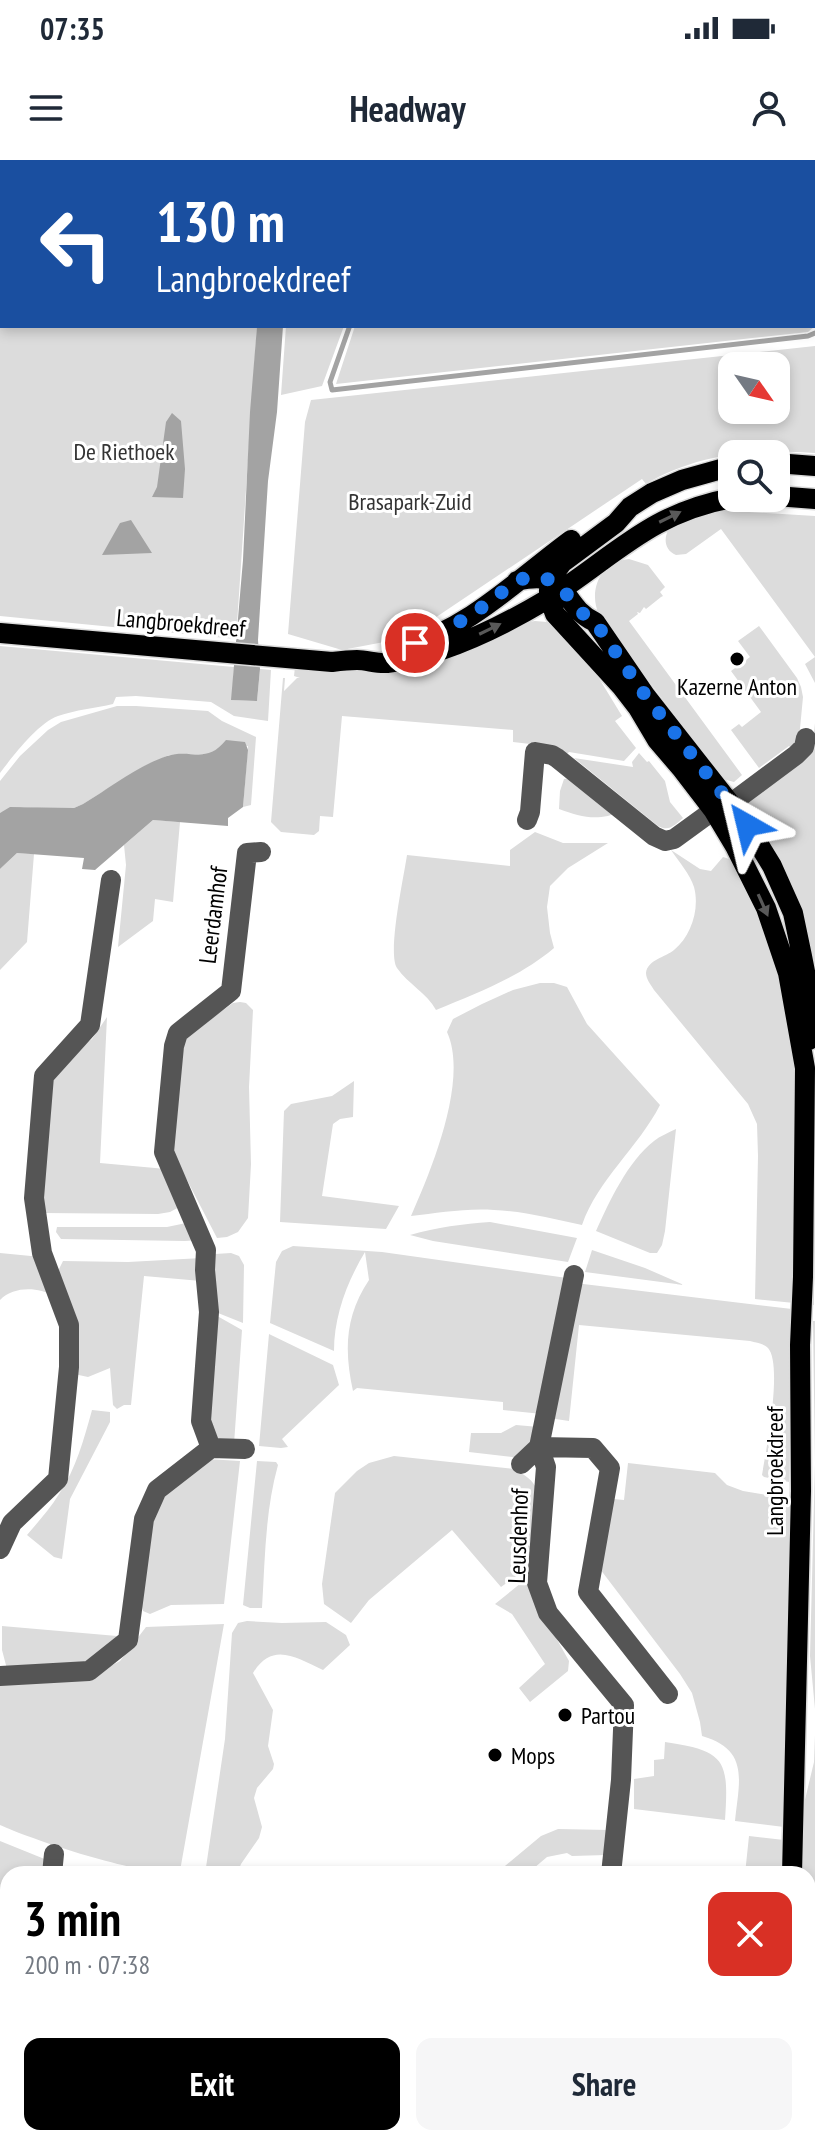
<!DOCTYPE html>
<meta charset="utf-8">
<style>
:root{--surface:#fff;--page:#f6f6f7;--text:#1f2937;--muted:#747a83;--accent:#000}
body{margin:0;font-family:"PT Sans Narrow",sans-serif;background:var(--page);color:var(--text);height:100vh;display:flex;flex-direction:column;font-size:30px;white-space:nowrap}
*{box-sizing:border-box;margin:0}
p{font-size:26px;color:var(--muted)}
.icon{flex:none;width:44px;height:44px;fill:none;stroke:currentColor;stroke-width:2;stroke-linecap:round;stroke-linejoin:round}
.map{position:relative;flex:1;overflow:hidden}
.details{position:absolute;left:0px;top:1706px;width:816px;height:280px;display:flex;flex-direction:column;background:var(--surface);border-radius:24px 24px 0 0;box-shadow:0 4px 12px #0003}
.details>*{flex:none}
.hud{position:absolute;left:0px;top:0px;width:816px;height:168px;box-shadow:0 4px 12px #0003;background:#1a4fa0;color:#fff;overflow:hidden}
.needle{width:52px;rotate:124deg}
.fabs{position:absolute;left:718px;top:192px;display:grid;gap:16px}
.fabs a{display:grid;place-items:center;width:72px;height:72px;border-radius:16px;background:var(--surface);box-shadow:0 4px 12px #0003;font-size:40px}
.pin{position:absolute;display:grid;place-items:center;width:68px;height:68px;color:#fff;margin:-34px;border:4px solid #fff;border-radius:50%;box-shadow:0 2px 8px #0007}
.me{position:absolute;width:88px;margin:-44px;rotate:323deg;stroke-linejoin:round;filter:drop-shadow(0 0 6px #0008)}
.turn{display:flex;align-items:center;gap:28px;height:168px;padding:0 24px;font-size:36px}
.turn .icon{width:104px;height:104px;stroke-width:2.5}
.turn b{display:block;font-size:56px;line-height:68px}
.round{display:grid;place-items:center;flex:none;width:84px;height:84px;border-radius:16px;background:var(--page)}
.summary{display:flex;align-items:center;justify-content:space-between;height:136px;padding:0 24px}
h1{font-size:48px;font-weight:700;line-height:60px;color:var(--accent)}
.action{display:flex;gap:16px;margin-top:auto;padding:16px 24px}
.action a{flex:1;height:92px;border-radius:16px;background:var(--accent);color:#fff;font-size:32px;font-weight:700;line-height:92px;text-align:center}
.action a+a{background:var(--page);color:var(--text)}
.status{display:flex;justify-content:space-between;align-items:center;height:56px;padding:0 40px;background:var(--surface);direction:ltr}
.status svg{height:22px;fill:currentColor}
header{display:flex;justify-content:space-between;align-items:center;height:104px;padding:0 24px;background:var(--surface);font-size:36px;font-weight:700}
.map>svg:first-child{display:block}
.green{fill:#dcdcdc;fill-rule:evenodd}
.water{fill:#a3a3a3}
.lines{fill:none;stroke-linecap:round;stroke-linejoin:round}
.stream{stroke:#a3a3a3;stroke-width:5}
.major-casing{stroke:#dbdbdb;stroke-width:23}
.minor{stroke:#555;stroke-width:20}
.major{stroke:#000;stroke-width:20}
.oneway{fill:#595959}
.route{stroke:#1a73e8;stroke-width:14;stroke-dasharray:0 25.2}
.poi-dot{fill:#000;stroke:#fff;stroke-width:3}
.labels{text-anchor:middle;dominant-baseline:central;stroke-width:6;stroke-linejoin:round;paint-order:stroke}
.park-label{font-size:24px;fill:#333;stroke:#fff}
.street-label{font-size:24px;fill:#000;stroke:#fff}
.poi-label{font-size:24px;fill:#000;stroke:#fff;text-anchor:start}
</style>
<div class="status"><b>07:35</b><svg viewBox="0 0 49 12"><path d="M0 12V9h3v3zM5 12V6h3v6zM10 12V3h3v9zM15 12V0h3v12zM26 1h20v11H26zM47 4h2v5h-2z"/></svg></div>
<header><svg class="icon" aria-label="menu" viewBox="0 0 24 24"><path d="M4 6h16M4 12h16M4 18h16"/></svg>Headway<svg class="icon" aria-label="person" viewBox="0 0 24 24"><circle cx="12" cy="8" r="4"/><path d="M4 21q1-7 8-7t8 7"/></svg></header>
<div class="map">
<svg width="815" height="1986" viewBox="0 0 815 1986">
<rect width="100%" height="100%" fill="#fff"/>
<path class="green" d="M 0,0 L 270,0 L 270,2 L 2,2 L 2,166 L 257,166 L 236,479 L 0,456 Z
M 694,0 L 815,0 L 815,166 L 808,172 L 336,224 L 355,166 L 814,166 L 814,2 L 693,2 Z
M 286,166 L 344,166 L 322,226 L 281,235 Z
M 815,186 L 815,293 C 756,289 698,293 646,324 L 642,319 L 405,478 L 342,490 L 288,474 L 305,262 L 311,240 ZM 732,206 L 776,206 L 776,250 L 732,250 Z
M 717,350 L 815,356 L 815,523 L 805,504 L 815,497 L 721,369 L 686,394 L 676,395 C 664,390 663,377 670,367 Z
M 629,399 L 648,405 L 665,427 L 660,432 L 663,436 L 661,437 L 646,449 L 644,447 L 640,453 L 637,452 L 638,454 L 629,461 L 742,615 L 734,622 L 723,619 L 696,588 L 676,557 L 599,455 C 588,430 600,402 629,399 Z
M 535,461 L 547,462 L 554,465 L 589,502 L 622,556 L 615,561 L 636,588 L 624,601 L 569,592 L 565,596 L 539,585 L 513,582 L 513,570 L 342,556 L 333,657 L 320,656 L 319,671 L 314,675 L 281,672 L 271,662 L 283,518 L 285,518 L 284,531 L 297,518 L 300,518 L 294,516 L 295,507 L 348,511 L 383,510 L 523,463 Z
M 759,466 L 797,518 L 801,527 L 803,537 L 799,579 L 792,589 L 789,586 L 759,608 L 731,570 L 739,564 L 742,567 L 761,552 L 731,511 L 750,497 L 738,481 Z
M 0,486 L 234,507 L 232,540 L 257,541 L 260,509 L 271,510 L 268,561 L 234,556 L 211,542 L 136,536 L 116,537 L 113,544 C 96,548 75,550 58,556 C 38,563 13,596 0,613 Z
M 117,546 L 136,546 L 208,551 L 222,561 L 256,577 L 251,645 L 243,647 L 248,586 L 218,590 L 211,594 L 169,595 L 143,607 L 83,644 L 74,648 L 51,649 L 24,647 L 0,653 L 0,621 L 20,596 L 48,570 L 61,562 Z
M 815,563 L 815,837 L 747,654 L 748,640 L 813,583 Z
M 639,593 L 647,602 L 649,601 L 665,621 L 670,642 L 683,658 C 675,665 669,672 658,666 L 574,598 L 633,607 L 632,602 Z
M 571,618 L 621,651 C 599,662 581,657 559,649 L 560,631 L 564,619 Z
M 153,660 L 180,662 L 173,742 L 155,739 L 153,761 L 118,787 L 126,705 L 124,685 Z
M 535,672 L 563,683 L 608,683 L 568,708 L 550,726 L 547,747 L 550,773 L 554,788 C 520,817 477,833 436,850 C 427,833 408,824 397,808 C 387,793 404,716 407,695 L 510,706 L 510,690 Z
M 671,690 L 700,709 L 711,711 L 723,697 L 748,705 L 811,883 L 815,912 L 814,1145 L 755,1139 L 758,996 L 757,964 L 748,944 L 654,830 C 651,825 646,819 646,813 C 647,800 666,797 674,790 C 691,776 700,749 694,727 C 690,714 679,702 671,690 Z
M 17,693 L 34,694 L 27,782 L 0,810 L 0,709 Z
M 540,823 L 554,823 L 567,827 L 587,864 L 660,945 C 638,988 598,1019 582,1065 C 553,1059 524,1051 494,1050 C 466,1048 438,1053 411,1056 C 431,1011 469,920 447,872 L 453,859 L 482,844 L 513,830 Z
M 240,842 L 246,843 L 253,850 L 249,927 L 251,1004 L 248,1058 L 238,1072 L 227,1077 L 217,1078 L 173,993 L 182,879 L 233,843 Z
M 107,857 L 100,1003 L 166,1009 L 183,1045 L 170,1052 L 158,1054 L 43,1053 L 49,916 L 69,895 L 92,879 Z
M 354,921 L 353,957 L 340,959 L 333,964 L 322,1036 L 399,1046 L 386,1069 L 280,1062 L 284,951 L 291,944 L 332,936 Z
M 676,969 L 665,1071 L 662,1085 L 657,1093 L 650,1093 L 596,1071 C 609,1042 628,1001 654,981 C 660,976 668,973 676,969 Z
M 191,1062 L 200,1080 L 185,1081 L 61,1079 L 56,1072 L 57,1067 L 167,1067 Z
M 490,1062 L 577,1078 L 568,1102 L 433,1081 L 410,1075 C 437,1067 463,1064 490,1062 Z
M 293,1086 L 382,1092 L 567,1118 L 542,1254 L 503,1250 L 503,1242 L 357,1228 L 353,1231 C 344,1190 345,1156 369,1120 L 365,1092 C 347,1122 334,1156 334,1191 L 270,1163 L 276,1102 L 282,1091 Z
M 592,1090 L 645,1108 L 684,1125 L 585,1112 Z
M 0,1093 L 41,1097 L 54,1136 C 38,1127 14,1126 0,1140 Z
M 231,1093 L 239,1096 L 244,1105 L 243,1163 L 213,1151 L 215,1094 Z
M 202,1098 L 201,1121 L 144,1116 L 131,1245 L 124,1245 L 117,1249 L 113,1245 L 110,1208 L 88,1217 L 74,1214 L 58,1111 L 63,1101 L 128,1102 Z
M 575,1123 L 792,1149 L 789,1322 L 764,1317 L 762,1315 C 766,1292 783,1205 768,1188 C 763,1183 757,1183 750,1181 L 579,1165 L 569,1261 L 549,1258 Z
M 212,1156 L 219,1157 L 242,1170 L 234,1284 L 212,1277 L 208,1208 Z
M 813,1161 L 815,1161 L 815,1549 L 810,1496 L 815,1304 Z
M 269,1174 L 333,1205 L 339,1225 L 282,1279 L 288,1287 L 281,1288 L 259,1286 Z
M 92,1250 L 110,1252 L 110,1262 L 70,1339 L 62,1399 L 54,1397 L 27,1375 C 38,1362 50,1349 59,1334 C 76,1309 84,1279 92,1250 Z
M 516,1265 L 539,1267 L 537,1278 L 517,1299 L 512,1297 L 469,1292 L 471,1273 L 501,1273 Z
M 394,1296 L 514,1309 C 521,1313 531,1318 535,1326 C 544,1343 533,1368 529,1386 L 534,1387 L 532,1414 L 519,1414 L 501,1427 L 452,1370 L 369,1440 L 351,1463 L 324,1444 L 322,1424 L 335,1333 L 357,1311 L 369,1303 Z
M 207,1299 L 240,1301 L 224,1444 L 171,1445 L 150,1454 L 143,1451 L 141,1443 L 153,1356 L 166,1335 Z
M 257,1301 L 276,1302 L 278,1305 C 265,1351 265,1401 262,1448 L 250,1448 L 243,1445 Z
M 628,1303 L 715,1313 L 727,1325 L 743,1331 L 791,1339 L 784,1667 L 735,1661 C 739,1621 750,1590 702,1576 L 700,1562 L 692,1533 L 680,1514 L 600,1409 L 603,1338 L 624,1340 Z
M 521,1423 L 532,1425 L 540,1449 L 569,1501 L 568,1511 L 530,1542 L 519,1528 L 545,1504 L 512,1454 L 495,1444 Z
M 247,1461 L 282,1463 L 326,1462 L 346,1475 L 350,1485 L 323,1510 C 296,1498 273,1481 253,1513 L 273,1550 L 268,1586 L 274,1604 L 273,1609 L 257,1628 L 254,1638 L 262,1667 L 259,1678 L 241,1704 L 237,1714 L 205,1714 L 225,1579 L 232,1473 L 238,1463 Z
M 224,1464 L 180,1711 C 148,1719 33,1680 0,1665 L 0,1523 L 93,1515 L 120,1501 L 146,1467 Z
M 2,1466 L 117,1476 L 100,1496 L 81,1503 L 7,1509 L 2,1490 Z
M 815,1575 L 815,1986 L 787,1986 L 788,1978 L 808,1978 L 808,1714 L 801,1714 L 803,1648 L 814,1602 Z
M 665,1582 C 726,1591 729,1600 725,1660 L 634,1649 L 634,1619 L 654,1616 L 654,1600 L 664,1599 Z
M 558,1669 L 609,1670 L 606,1695 L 572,1696 L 567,1693 L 547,1697 L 527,1714 L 502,1714 L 499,1711 L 541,1676 Z
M 749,1676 L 784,1680 L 783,1714 L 745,1714 Z
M 0,1681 L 47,1700 L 45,1714 L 8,1714 L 8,1725 L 1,1724 L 0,1731 Z
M 8,1871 L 8,1948 L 4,1959 L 4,1983 L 0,1983 L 0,1877 Z
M 197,1978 L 349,1978 L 350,1986 L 198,1986 Z
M 422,1978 L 582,1978 L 581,1986 L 420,1986 Z"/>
<path class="water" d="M 257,166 L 283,166 L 277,252 L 268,321 L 258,480 L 260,509 L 257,541 L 231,540 L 243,400 L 250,252 Z
M 172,253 L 181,261 L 185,309 L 183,338 L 152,337 L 157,327 L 166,262 Z
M 131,360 L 152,393 L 102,395 L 120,363 Z
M 226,580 L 245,582 L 248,590 L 243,647 L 228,658 L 228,666 L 153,660 L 95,710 L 82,709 L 84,698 L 17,693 L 0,709 L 0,653 L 10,647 L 74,648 L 83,644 C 110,628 137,606 167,596 C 191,588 206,605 226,580 Z"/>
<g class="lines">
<path class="stream" d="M 660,0 L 662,2
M 571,2 L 573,0
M 686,2 L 687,0
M 349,168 L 330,222 L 332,230 L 808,176 L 815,173"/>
<g class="major-casing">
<path id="major" d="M 776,303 L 815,306
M 732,306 L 682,320 L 652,333 L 630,347 L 616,363 L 562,403 L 554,414 L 549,430 L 549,438 L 555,454 L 621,526 L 638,548 L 657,580 L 681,608 L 714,651 L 735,686 L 766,748 L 788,813 L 805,908 L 803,1117 L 800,1185 L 801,1331 L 792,1714
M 776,336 L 815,339
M 517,421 C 572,408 559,445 595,462 L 645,535 L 747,665 L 772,706 L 793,753 L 802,796 L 809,832 L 809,880
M 0,473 L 332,502 C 340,501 349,500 357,500 C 367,500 377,504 387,503 C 442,496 499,468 546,440 C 613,398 649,353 732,338
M 403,487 C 468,470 518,419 571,380
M 768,1986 L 770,1978
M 783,1986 L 785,1978"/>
</g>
<path class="minor" d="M 527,660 L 530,652 L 535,592 L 552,595 L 557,598 L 654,676 L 665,681 L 674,679 L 707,655 L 730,644 L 796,595 L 804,587 L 806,578
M 574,1115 L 539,1287 L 546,1307 L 537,1423 L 548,1453 L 624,1545 L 621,1620 L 611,1714
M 245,1289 L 211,1288 L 201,1261 L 209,1152 L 205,1110 L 206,1090 L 164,992 L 174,886 L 178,873 L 231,831 L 247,693 L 261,692
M 521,1304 L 539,1287 L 593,1288 L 610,1308 L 588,1432 L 668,1534
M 0,1389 L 12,1363 L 58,1319 L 69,1207 L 69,1165 L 42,1093 L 34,1038 L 44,916 L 90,865 L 111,720
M 0,1516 L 89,1511 L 128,1480 L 144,1359 L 157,1330 L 211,1288
M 52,1714 L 54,1694
M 0,1864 L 8,1857
M 128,1986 L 133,1978"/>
<use href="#major" class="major"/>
</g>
<defs><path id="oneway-solid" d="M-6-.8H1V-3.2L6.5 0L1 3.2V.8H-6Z" transform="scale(2)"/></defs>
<g class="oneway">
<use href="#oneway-solid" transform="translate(670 357) rotate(-26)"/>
<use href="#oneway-solid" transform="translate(490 469) rotate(-26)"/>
<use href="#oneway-solid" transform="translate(763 745) rotate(66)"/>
</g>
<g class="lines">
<path class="route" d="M 415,483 C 443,473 467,458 491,441 C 499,435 507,427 516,422 C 529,414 545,417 557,423 L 586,457 L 595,462 L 645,535 L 747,665"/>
</g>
<g class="poi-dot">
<circle cx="737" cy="499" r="8"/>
<circle cx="565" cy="1555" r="8"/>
<circle cx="495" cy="1595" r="8"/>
</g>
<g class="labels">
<g class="park-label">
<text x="124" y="291">De Riethoek</text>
<text x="410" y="341">Brasapark-Zuid</text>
</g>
<g class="street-label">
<text transform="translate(181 463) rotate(5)">Langbroekdreef</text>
<text transform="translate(213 755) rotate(-83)">Leerdamhof</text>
<text transform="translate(774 1311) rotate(-90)">Langbroekdreef</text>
<text transform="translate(518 1376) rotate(-88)">Leusdenhof</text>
</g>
<g class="poi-label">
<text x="737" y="526" text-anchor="middle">Kazerne Anton</text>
<text x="581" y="1555">Partou</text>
<text x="511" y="1595">Mops</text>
</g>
</g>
</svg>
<div class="fabs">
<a><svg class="needle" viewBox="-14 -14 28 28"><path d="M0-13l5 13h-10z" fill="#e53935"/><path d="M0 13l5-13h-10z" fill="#747a83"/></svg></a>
<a><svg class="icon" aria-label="search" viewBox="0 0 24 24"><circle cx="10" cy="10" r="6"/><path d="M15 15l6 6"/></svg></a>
</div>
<div class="pin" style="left:415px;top:483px;background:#d93025"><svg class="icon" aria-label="arrive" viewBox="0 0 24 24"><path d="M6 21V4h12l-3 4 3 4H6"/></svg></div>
<svg class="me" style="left:747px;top:665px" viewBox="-20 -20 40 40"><path d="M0-17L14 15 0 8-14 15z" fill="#1a73e8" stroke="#fff" stroke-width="4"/></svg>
<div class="hud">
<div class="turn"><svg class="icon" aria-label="left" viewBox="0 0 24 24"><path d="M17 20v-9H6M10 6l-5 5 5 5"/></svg><div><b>130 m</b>Langbroekdreef</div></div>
</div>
<section class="details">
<div class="summary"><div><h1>3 min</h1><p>200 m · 07:38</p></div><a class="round" style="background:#d93025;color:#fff"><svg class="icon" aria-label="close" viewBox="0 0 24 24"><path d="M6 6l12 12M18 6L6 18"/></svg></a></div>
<div class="action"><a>Exit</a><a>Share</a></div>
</section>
</div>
